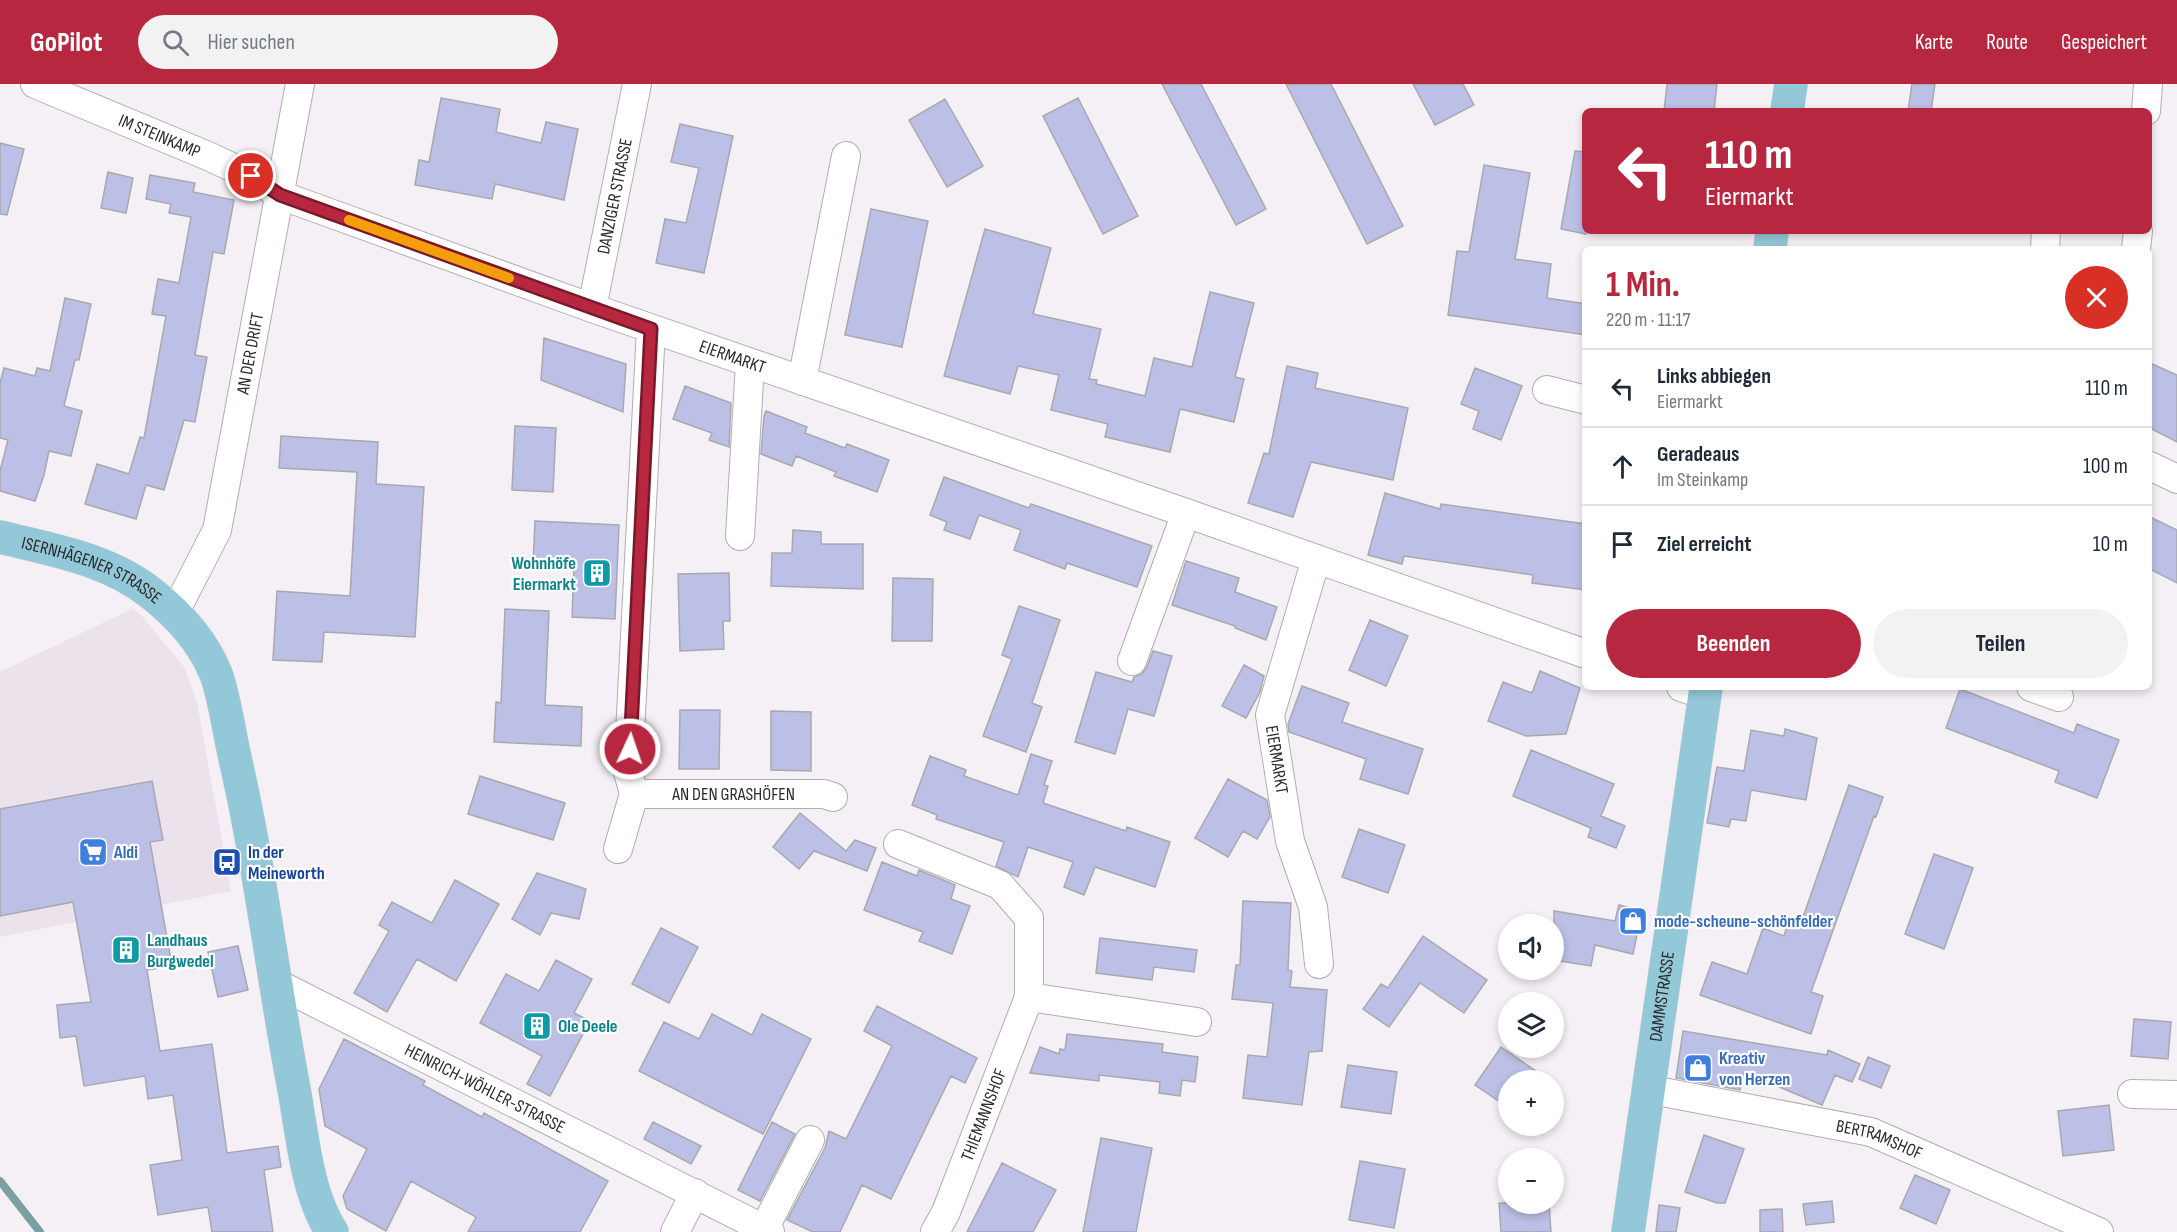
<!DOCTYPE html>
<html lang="de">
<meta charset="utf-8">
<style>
:root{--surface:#fff;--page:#f2f2f3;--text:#1f2937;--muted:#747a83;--line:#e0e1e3;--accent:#b82740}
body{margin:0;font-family:"Sofia Sans Condensed",sans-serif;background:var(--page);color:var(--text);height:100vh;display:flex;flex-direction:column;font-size:22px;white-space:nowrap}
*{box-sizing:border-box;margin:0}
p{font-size:20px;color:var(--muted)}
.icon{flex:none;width:33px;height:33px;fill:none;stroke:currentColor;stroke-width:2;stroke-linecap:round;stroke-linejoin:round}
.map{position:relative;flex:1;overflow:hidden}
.sheet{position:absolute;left:1582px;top:162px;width:570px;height:444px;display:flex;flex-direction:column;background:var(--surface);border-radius:9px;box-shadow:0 3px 9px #0003}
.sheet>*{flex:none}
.top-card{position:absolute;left:1582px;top:24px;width:570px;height:126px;border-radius:9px;box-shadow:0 3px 9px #0003;background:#b82740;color:#fff;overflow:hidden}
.fabs{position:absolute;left:1498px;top:830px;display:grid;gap:12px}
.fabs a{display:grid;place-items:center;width:66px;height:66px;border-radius:50%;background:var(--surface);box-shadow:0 3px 9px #0003;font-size:30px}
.pin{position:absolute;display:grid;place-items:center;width:51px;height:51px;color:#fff;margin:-26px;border:3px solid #fff;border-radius:50%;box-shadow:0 2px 6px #0007}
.me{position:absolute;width:66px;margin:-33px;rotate:3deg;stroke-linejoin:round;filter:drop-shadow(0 0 4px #0008)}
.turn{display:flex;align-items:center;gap:21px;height:126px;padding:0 24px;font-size:27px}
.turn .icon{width:78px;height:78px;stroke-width:2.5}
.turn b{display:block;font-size:42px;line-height:51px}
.round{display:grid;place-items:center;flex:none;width:63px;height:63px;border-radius:32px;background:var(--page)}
.overview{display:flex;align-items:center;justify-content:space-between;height:102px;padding:0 24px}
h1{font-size:36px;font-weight:700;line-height:45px;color:var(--accent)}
.primary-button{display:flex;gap:12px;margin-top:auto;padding:12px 24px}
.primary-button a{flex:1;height:69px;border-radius:36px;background:var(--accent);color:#fff;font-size:24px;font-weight:700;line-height:69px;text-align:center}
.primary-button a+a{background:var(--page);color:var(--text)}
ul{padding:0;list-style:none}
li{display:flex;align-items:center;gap:18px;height:78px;padding:0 24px;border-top:2px solid var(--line)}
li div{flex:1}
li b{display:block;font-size:22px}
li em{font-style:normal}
header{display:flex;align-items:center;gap:36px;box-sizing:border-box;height:84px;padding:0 30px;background:var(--accent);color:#fff}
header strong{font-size:28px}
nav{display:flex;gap:33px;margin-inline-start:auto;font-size:21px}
.search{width:420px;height:54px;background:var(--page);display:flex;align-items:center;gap:15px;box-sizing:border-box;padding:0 21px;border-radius:33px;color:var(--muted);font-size:22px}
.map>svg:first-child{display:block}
.built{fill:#ebe2ec}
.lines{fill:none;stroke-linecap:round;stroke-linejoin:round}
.stream{stroke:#7aa0a2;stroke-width:8}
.building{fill:#bcbfe6;stroke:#a8a9ae;stroke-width:1.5}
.minor-casing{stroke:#b1adb1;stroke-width:30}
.major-casing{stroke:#d0d0d0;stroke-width:34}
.minor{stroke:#fff;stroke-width:28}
.major{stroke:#93c8d8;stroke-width:33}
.route-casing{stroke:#78192a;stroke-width:15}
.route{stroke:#b82740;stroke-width:10}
.slow{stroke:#f59e0b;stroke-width:10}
.labels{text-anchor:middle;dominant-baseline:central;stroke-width:4.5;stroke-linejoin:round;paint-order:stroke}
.street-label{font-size:18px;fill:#2a292a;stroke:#fff}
.culture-label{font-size:18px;font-weight:bold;fill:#0d838f;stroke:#fff;text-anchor:start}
.shop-label{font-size:18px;font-weight:bold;fill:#366cbe;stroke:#fff;text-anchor:start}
.transit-label{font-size:18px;font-weight:bold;fill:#164399;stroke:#fff;text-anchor:start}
</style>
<header>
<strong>GoPilot</strong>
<div class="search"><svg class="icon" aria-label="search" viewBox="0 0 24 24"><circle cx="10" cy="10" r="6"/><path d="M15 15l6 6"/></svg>Hier suchen</div>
<nav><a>Karte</a><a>Route</a><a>Gespeichert</a></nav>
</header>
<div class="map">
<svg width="2177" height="1148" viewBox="0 0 2177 1148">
<rect width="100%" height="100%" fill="#f4f0f5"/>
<path class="built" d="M 132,525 L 141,531 L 184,583 L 197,618 L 231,807 L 0,853 L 0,588 Z"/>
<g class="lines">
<path class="stream" d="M 0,1097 L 40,1148"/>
</g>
<path class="building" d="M 1162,0 L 1201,0 L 1266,125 L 1236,141 Z
M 1286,0 L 1331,0 L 1403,142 L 1367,160 Z
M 1413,0 L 1463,0 L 1474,21 L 1435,41 Z
M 1667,0 L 1717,0 L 1714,27 L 1664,27 Z
M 1912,0 L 1935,0 L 1931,27 L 1908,27 Z
M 441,14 L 500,25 L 496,48 L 541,59 L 546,38 L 578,45 L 564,116 L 495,100 L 492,115 L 415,101 L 419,76 L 429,78 Z
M 1078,14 L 1138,132 L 1103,150 L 1043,32 Z
M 945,15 L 983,82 L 947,103 L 909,36 Z
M 680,40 L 733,52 L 704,189 L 656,179 L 665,135 L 686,139 L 699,84 L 671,78 Z
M 0,59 L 24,65 L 7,131 L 0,130 Z
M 1575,67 L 1586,68 L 1586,150 L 1561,145 Z
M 1484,81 L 1530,89 L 1515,175 L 1551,180 L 1547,214 L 1586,220 L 1586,251 L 1448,231 L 1457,167 L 1469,168 Z
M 108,88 L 133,94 L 126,129 L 101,124 Z
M 150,91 L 195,99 L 193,108 L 234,116 L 224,170 L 213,168 L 195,271 L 207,273 L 195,338 L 184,336 L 164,406 L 146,401 L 136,435 L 85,420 L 97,380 L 129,390 L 140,353 L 144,354 L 166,232 L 152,230 L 158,195 L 179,199 L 191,133 L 169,129 L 171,120 L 146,115 Z
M 871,125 L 928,137 L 902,263 L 845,251 Z
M 985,145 L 1051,164 L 1033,230 L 1101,245 L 1089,295 L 1097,296 L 1096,300 L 1145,312 L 1154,274 L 1192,283 L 1210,208 L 1254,219 L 1235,293 L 1244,295 L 1234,338 L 1180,325 L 1170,368 L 1105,353 L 1108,340 L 1051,326 L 1059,291 L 1018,282 L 1010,310 L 944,292 Z
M 65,214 L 91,220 L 79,276 L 75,276 L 64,322 L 82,327 L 71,372 L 49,367 L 44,391 L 35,417 L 0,407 L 0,387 L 8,356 L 0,354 L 0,299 L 4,284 L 35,292 L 37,284 L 50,287 Z
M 544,254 L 626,280 L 623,328 L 541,296 Z
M 2150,279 L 2177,291 L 2177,358 L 2150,344 Z
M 1287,282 L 1318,289 L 1315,304 L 1408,324 L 1393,396 L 1311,378 L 1293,433 L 1248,419 L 1264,369 L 1269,370 Z
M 1475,284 L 1522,302 L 1501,356 L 1473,345 L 1479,327 L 1461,320 Z
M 685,302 L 731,319 L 729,363 L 709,356 L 712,349 L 673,335 Z
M 766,327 L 807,343 L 805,349 L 845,364 L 847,360 L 889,376 L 877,408 L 834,392 L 836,388 L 796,372 L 792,382 L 761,370 L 764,332 Z
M 515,342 L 556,344 L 553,408 L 512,406 Z
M 281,352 L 378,358 L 376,400 L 424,403 L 415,553 L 324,548 L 322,578 L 273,576 L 277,507 L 350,512 L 357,388 L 279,384 Z
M 944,393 L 1029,424 L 1031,420 L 1152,462 L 1137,503 L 1067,479 L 1065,485 L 1014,466 L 1021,446 L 979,431 L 970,455 L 944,446 L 947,438 L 930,431 Z
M 1385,409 L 1440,425 L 1441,420 L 1586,440 L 1586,506 L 1532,499 L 1533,491 L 1404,472 L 1402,480 L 1368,471 Z
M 2150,433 L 2177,446 L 2177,499 L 2150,485 Z
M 535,437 L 619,441 L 615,535 L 572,533 L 574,483 L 533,481 Z
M 793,446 L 821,448 L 821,460 L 863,460 L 863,505 L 771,502 L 772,469 L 792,469 Z
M 1186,477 L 1239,494 L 1235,508 L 1277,523 L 1266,556 L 1235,544 L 1235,542 L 1172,521 Z
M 729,489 L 730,537 L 723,537 L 724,565 L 680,567 L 678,490 Z
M 893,494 L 933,495 L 932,557 L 892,557 Z
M 1019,522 L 1060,536 L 1032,619 L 1042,623 L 1026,668 L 983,652 L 1012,575 L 1002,571 Z
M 505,525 L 549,527 L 545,621 L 582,623 L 581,662 L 494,658 L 496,618 L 501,619 Z
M 1370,536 L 1408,552 L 1386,602 L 1349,586 Z
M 1153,567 L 1172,572 L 1154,632 L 1128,625 L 1115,670 L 1075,658 L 1096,588 L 1132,598 L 1134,593 L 1142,590 L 1147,583 Z
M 1244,581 L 1264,592 L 1260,608 L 1246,634 L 1222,622 Z
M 1540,587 L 1580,604 L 1566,650 L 1526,652 L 1488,637 L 1503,598 L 1532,609 Z
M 1302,602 L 1349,619 L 1342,638 L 1423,665 L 1408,710 L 1360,695 L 1366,675 L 1289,648 L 1288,640 Z
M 1960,605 L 2074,649 L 2077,640 L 2119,656 L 2097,714 L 2055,698 L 2059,687 L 1946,644 Z
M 680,626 L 720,626 L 719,685 L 679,685 Z
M 771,627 L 811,628 L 811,687 L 771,686 Z
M 1785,645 L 1817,654 L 1806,716 L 1751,706 L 1746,737 L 1731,735 L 1729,743 L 1707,739 L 1717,683 L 1744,687 L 1751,646 L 1784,652 Z
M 1531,666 L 1614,700 L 1601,732 L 1625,742 L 1616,764 L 1588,753 L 1591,744 L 1513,712 Z
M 1031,670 L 1052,677 L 1044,701 L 1048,702 L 1043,719 L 1126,747 L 1127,743 L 1170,758 L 1155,803 L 1095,783 L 1084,811 L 1064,803 L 1073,778 L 1028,763 L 1018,793 L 996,782 L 1004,758 L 936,735 L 937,731 L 912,721 L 930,672 L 966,686 L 964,692 L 1018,711 Z
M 480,692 L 565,719 L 553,756 L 468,730 Z
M 1228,695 L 1267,716 L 1270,733 L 1257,755 L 1243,747 L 1228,773 L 1195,754 Z
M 152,697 L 163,756 L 150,758 L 172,882 L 147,886 L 160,967 L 212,960 L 227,1069 L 278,1062 L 281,1083 L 264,1086 L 273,1148 L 212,1148 L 208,1123 L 158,1131 L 150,1081 L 182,1076 L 173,1011 L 148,1015 L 145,992 L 84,1002 L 76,952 L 60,954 L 57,921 L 91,918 L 73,818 L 0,832 L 0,725 Z
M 1849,701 L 1883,713 L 1876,733 L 1874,732 L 1811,908 L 1823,912 L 1811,950 L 1700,911 L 1712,878 L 1747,890 L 1763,844 L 1784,852 L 1789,836 L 1801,839 Z
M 800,729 L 846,767 L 855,756 L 876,764 L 867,787 L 814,767 L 799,785 L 773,763 Z
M 1359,745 L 1405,761 L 1388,809 L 1342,793 Z
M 1934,770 L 1973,784 L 1944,865 L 1905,850 Z
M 882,778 L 917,792 L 919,786 L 955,801 L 951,815 L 970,822 L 952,870 L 919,857 L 923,848 L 864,826 Z
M 537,789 L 586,805 L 579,835 L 551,829 L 540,851 L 512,835 Z
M 455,796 L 499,820 L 456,897 L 417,875 L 387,928 L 354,909 L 389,847 L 379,841 L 392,818 L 432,839 Z
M 1243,817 L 1291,819 L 1288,886 L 1292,887 L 1290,903 L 1327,906 L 1322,967 L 1309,968 L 1302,1021 L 1243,1014 L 1248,971 L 1267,973 L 1273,919 L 1232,915 L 1236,881 L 1240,881 Z
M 1619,821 L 1642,827 L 1633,870 L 1595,861 L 1591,882 L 1554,876 L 1554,827 L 1615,837 Z
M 661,844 L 698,863 L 669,919 L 632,900 Z
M 1423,852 L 1487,896 L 1464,929 L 1420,899 L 1389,943 L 1363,925 L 1381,900 L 1388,904 Z
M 1100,854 L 1197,866 L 1194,888 L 1154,883 L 1152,896 L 1096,889 Z
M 238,862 L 248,906 L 218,913 L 208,868 Z
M 556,876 L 592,895 L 574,929 L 590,937 L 550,1012 L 527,1000 L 542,972 L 480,939 L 506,890 L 539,907 Z
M 877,922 L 977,974 L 965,999 L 951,992 L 891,1115 L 862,1101 L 840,1148 L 813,1148 L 787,1136 L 825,1064 L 829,1047 L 846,1055 L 892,962 L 864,947 Z
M 712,930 L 752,951 L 762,930 L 811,955 L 763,1050 L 639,987 L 664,938 L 699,955 Z
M 2134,935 L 2171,938 L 2168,975 L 2131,972 Z
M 1683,947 L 1827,971 L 1828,966 L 1860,980 L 1852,998 L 1835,991 L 1822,1021 L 1744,988 L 1740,1006 L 1676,994 Z
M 1067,950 L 1163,960 L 1162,968 L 1198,973 L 1195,998 L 1182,996 L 1180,1012 L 1159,1009 L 1160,998 L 1099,991 L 1099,997 L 1030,989 L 1040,963 L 1059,970 L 1060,965 L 1065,966 Z
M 344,955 L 425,997 L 423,1001 L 482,1033 L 484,1029 L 608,1097 L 580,1148 L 468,1148 L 476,1133 L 411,1097 L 386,1147 L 347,1125 L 343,1112 L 367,1065 L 325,1042 L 319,1005 Z
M 1501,963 L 1549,996 L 1509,996 L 1509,1024 L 1475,1001 Z
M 1868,973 L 1890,982 L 1881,1004 L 1859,995 Z
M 1348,981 L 1397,988 L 1391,1030 L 1341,1023 Z
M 2109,1021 L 2114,1066 L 2063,1072 L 2058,1027 Z
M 653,1038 L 701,1062 L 691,1080 L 644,1055 Z
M 772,1038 L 795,1050 L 760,1117 L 738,1106 Z
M 1704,1051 L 1744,1065 L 1725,1119 L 1717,1119 L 1685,1108 Z
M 1101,1054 L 1152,1064 L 1136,1148 L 1083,1148 Z
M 1360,1077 L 1405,1085 L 1394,1144 L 1349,1136 Z
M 1002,1079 L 1056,1106 L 1033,1148 L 967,1148 Z
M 1915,1091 L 1950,1106 L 1936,1140 L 1900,1124 Z
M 1832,1117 L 1834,1138 L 1806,1141 L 1803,1120 Z
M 1499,1119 L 1549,1119 L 1551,1148 L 1501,1148 Z
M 1659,1121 L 1680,1124 L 1676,1148 L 1656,1148 Z
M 1782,1125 L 1783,1148 L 1760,1148 L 1760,1126 Z"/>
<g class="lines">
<g class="minor-casing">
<g id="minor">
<path id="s1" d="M 35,0 L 208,72 L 251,92 L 280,111 L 592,224 L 1186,429 L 1586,570"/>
<path d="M 2146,27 L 2148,0"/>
<path d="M 2045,165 L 2046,147"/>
<path d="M 2136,165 L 2138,147"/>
<path id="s2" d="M 592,224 L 637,0"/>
<path id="s3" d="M 651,245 L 628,688 L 634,710 L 824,710 L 833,713"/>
<path d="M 802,297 L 846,72"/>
<path d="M 1547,306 L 1586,316"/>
<path d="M 2150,382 L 2177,395"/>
<path d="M 740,452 L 750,279"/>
<path id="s4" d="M 1316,475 L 1270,631 L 1290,757 L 1313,823 L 1319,880"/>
<path id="s5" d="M 174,530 L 217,446 L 300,0"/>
<path d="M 1132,577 L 1186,429"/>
<path d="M 1681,603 L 1704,611"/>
<path d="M 2031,603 L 2059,613"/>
<path d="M 898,760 L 1000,801 L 1029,834 L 1029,913 L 946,1128 L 935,1148"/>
<path d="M 618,765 L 634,710"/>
<path id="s6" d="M 276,899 L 770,1148"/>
<path d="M 1029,913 L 1197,938"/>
<path id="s7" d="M 1647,1005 L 1871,1048 L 2099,1148"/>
<path d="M 2132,1010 L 2177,1011"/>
<path d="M 764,1145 L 810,1056"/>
<path d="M 675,1148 L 695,1109"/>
</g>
</g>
<g class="major-casing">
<g id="major">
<path d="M 1787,27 L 1791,0"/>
<path d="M 1770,165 L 1772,147"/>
<path id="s8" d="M 0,453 C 52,466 109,475 152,510 C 179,531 203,558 216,590 C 225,615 229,648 235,674 C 260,783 273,895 294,1005 C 302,1049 307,1111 332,1148"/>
<path id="s9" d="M 1628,1148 L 1706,603"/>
</g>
</g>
<use href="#minor" class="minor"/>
<use href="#major" class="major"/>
</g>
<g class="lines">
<g class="route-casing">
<path id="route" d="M 251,92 L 280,111 L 651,245 L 630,665"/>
</g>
<use href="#route" class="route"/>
<path class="slow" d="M 349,136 L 509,194"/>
</g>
<defs>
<g id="building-square" transform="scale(1.5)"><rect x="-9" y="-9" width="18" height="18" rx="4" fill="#0f9aa8" stroke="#fff"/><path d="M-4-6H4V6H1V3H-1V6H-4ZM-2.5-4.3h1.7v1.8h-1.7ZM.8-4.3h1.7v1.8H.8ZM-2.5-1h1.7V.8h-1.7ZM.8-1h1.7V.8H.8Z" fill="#fff"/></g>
<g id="supermarket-square" transform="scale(1.5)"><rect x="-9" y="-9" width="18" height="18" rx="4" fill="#3f7fe0" stroke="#fff"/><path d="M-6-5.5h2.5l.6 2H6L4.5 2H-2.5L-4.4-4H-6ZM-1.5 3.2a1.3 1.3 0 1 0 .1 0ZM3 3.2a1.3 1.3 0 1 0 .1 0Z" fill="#fff"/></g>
<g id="bus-square" transform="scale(1.5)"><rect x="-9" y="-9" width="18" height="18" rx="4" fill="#1a4fb4" stroke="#fff"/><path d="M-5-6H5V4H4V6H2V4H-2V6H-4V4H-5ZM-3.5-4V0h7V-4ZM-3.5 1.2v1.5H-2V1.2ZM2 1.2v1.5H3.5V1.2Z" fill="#fff"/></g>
<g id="shop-square" transform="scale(1.5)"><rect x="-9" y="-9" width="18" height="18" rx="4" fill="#3f7fe0" stroke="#fff"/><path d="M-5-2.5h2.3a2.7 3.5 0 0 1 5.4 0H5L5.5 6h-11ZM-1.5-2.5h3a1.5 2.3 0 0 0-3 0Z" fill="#fff"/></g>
</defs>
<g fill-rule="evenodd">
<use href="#building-square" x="597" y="489"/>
<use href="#supermarket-square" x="93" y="768"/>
<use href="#bus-square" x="227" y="778"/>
<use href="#shop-square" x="1633" y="837"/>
<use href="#building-square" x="126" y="866"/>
<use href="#building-square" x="537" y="942"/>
<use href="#shop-square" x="1698" y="984"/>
</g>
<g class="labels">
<g class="street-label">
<text stroke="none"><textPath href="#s1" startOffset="135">IM STEINKAMP</textPath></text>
<text stroke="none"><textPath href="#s2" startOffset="114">DANZIGER STRASSE</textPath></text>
<text stroke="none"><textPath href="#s5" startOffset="274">AN DER DRIFT</textPath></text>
<text stroke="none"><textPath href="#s1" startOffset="750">EIERMARKT</textPath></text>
<text stroke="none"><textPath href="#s8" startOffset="98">ISERNHÄGENER STRASSE</textPath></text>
<text stroke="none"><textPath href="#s4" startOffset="208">EIERMARKT</textPath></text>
<text stroke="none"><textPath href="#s3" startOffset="566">AN DEN GRASHÖFEN</textPath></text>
<text stroke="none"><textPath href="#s9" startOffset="238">DAMMSTRASSE</textPath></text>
<text stroke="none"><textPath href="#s6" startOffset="234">HEINRICH-WÖHLER-STRASSE</textPath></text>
<text transform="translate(984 1031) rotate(-69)">THIEMANNSHOF</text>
<text stroke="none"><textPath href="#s7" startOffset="238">BERTRAMSHOF</textPath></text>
</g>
<g class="culture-label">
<text x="576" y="479" text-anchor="end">Wohnhöfe<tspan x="576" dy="21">Eiermarkt</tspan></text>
<text x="147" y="856">Landhaus<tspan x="147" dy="21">Burgwedel</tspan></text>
<text x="558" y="942">Ole Deele</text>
</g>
<g class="shop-label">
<text x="114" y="768">Aldi</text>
<text x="1654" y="837">mode-scheune-schönfelder</text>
<text x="1719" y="974">Kreativ<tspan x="1719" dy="21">von Herzen</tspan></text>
</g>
<g class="transit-label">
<text x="248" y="768">In der<tspan x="248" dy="21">Meineworth</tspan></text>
</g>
</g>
</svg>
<div class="fabs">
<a><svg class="icon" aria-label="sound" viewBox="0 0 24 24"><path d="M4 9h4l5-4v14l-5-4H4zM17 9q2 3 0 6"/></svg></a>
<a><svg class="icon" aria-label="layers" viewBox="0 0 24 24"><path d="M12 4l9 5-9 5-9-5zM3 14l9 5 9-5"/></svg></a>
<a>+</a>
<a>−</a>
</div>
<div class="pin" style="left:251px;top:92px;background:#d93025"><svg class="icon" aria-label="arrive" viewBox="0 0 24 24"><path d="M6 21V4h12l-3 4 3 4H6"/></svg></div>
<svg class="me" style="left:630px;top:665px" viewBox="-20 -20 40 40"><circle r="17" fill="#b82740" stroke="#fff" stroke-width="3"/><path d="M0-11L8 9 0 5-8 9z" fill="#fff"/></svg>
<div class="top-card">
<div class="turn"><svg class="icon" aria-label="left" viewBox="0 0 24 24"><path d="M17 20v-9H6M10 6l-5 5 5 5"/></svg><div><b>110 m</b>Eiermarkt</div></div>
</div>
<section class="sheet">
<div class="overview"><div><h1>1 Min.</h1><p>220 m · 11:17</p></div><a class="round" style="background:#d93025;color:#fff"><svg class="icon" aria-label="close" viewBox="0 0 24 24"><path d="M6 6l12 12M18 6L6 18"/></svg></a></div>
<ul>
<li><svg class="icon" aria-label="left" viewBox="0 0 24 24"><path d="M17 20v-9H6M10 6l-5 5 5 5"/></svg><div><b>Links abbiegen</b><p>Eiermarkt</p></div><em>110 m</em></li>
<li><svg class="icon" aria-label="ahead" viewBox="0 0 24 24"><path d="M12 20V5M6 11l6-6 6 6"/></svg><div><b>Geradeaus</b><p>Im Steinkamp</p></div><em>100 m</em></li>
<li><svg class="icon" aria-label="arrive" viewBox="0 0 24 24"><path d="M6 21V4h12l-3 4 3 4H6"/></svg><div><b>Ziel erreicht</b></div><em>10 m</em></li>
</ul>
<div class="primary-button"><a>Beenden</a><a>Teilen</a></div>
</section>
</div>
